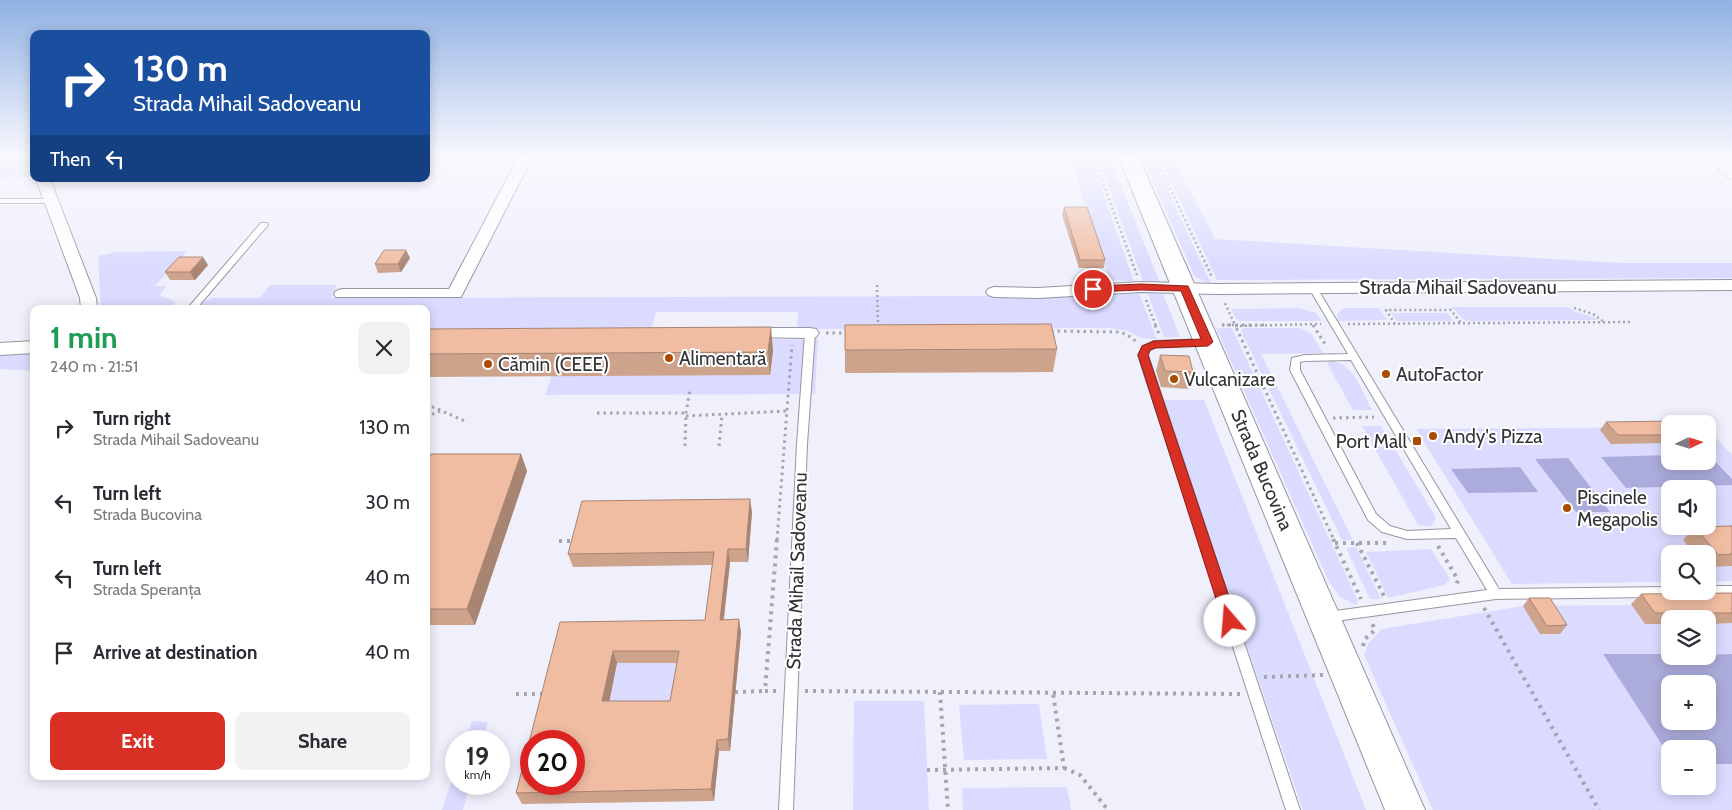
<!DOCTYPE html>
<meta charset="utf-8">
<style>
:root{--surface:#fff;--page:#f2f2f3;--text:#2b2b33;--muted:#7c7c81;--accent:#d93025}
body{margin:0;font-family:Cabin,sans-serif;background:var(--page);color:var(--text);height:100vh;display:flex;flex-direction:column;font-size:19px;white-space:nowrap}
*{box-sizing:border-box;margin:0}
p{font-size:16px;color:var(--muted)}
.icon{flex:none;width:28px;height:28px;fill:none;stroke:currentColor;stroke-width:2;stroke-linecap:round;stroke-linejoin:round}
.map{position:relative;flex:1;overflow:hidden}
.panel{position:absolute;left:30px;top:305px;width:400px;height:475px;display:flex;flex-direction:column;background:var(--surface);border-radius:10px;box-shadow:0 2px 12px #0003}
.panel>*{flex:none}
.hud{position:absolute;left:30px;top:30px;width:400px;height:152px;border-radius:10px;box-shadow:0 2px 12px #0003;background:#1a4fa0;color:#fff;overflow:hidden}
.needle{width:32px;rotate:86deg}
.tools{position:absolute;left:1661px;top:415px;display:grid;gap:10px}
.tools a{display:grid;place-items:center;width:55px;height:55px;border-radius:10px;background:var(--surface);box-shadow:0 2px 12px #0003;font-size:25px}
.speed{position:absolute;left:445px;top:730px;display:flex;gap:10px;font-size:25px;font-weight:700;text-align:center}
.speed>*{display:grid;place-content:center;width:65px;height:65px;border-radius:50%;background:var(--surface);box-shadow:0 2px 12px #0003;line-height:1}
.speed small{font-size:12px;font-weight:400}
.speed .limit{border:8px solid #d22;background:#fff;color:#111}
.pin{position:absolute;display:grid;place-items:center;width:42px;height:42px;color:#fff;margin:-21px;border:2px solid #fff;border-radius:50%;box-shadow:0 1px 5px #0007}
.me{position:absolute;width:55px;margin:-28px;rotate:342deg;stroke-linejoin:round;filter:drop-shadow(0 0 4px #0008)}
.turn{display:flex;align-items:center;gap:18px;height:105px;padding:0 20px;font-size:22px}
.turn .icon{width:65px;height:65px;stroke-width:2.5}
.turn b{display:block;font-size:35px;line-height:42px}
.then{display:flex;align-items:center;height:48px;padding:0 20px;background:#0003;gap:10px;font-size:19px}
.round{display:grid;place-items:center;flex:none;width:52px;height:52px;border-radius:10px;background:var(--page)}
.overview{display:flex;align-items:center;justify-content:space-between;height:85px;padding:0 20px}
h1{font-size:30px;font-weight:700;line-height:38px;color:#1e9e55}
.button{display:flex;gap:10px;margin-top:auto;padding:10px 20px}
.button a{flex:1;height:58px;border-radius:10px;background:var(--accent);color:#fff;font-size:20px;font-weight:700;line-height:58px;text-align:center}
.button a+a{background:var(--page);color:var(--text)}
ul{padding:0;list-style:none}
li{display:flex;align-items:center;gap:15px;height:75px;padding:0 20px}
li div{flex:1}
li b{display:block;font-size:19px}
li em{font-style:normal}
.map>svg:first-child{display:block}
.green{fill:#dadbfe;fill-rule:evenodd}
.water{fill:#acacdc;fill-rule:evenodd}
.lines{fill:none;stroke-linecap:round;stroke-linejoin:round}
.service-casing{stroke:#9696a2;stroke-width:2}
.minor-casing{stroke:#9696a2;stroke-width:2}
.primary-casing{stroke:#9696a2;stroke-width:2}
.path-far2{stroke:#a4a5ae;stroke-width:2.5;stroke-dasharray:2 3;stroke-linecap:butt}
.path-far1{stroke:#a4a5ae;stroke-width:3;stroke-dasharray:2.5 4;stroke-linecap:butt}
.path{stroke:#a4a5ae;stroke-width:4;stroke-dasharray:3 5;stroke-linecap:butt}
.service{fill:#fff;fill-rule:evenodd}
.minor{fill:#fff;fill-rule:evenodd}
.primary{fill:#fff;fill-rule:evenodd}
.wall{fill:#cea38c;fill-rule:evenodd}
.shaded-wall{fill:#a88472}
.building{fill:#f0bda3;stroke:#a88472;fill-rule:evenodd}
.route{fill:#d93025;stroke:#8d1f18}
.poi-dot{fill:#ab4b00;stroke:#fff;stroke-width:2}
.labels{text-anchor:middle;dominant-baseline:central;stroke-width:4;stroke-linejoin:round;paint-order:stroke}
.street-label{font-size:19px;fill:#333337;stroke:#fff}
.poi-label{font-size:19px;fill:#333337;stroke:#fff;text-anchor:start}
</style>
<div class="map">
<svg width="1732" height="810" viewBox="0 0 1732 810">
<rect width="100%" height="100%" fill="#eff0fc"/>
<path class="green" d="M 0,156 L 34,156 L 34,177 L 0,178 Z
M 1070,156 L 1090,156 L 1134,282 L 1110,280 Z
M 1097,156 L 1109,156 L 1160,283 L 1144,283 Z
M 1141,156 L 1152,156 L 1211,284 L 1195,277 Z
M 1159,156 L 1172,156 L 1215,239 L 1622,263 L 1732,263 L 1732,278 L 1217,280 Z
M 187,251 L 155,286 L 166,286 L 160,295 L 176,302 L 170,309 L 101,309 L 98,256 L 117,252 Z
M 270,285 L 337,285 L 331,298 L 1041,296 L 1138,291 L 1157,339 L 1141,338 L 1128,331 L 1109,328 L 797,329 L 798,312 L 656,312 L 651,330 L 426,330 L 426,309 L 198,309 L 205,301 L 212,298 L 260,298 Z
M 1146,289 L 1161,289 L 1180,337 L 1164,337 Z
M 1452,307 L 1568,307 C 1575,315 1588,313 1598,320 L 1465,321 Z
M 1299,308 L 1316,313 L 1322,321 L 1240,321 L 1236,319 L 1231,309 Z
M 1344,308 L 1379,308 L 1387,320 L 1338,321 L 1337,314 Z
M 1391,313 L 1447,313 L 1453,321 L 1397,321 Z
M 1216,328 L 1232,328 L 1358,601 L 1356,605 L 1340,597 L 1329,582 Z
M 1243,328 L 1300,328 L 1311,333 L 1323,353 L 1261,354 L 1353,540 L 1342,540 L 1241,331 Z
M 818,339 L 815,394 L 545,395 L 564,341 Z
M 34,352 L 34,371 L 0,369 L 0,354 Z
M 1330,361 C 1353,361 1363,393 1372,410 L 1353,410 L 1327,363 Z
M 1162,400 L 1204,400 L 1366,810 L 1303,810 Z
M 1362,426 L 1381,426 L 1436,518 L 1431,527 L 1418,525 Z
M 1670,427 L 1670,461 L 1708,461 L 1708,429 L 1732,455 L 1732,581 L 1708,582 L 1708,554 L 1670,554 L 1670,582 L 1512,584 L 1416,429 ZM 1670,489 L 1708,489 L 1708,526 L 1670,526 Z
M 1356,547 L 1381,599 L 1370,599 L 1346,548 Z
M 1431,549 L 1450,579 L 1445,585 L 1388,598 L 1366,552 Z
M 1732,604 L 1732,810 L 1433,810 L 1364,655 L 1368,644 L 1382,629 L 1523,606 ZM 1670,619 L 1708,619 L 1708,656 L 1670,656 ZM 1670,684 L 1708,684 L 1708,721 L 1670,721 ZM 1670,749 L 1708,749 L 1708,786 L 1670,786 Z
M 617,663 L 682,663 L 674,713 L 607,713 Z
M 854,701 L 924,701 L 929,810 L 853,810 Z
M 1039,704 L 1047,759 L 964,760 L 959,705 Z
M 472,721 L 488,722 L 483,741 L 465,741 Z
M 456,768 L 456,784 L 470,784 L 463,810 L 442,810 Z
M 1067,787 L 1071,810 L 963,810 L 962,788 Z"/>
<path class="water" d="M 1708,454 L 1732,479 L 1732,485 L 1626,488 L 1601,457 L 1670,455 L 1670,461 L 1708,461 Z
M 1568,458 L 1610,512 L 1576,512 L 1535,459 Z
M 1520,467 L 1538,492 L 1468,493 L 1451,469 Z
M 1603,654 L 1670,654 L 1670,656 L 1732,654 L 1732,764 L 1708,764 L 1708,749 L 1670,749 L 1670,757 ZM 1670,684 L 1708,684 L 1708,721 L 1670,721 Z"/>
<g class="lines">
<g class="service-casing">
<path id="service" d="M 0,199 L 50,199 L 54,201 L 50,203 L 0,203 Z
M 261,223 L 267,223 L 268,225 L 196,309 L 187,309 Z
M 1313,285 L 1317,288 L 1499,589 L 1670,587 L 1670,591 L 1708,591 L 1708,586 L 1732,586 L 1732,596 L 1496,599 L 1328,622 L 1324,621 L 1322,617 L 1324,613 L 1328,612 L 1487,590 L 1456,538 L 1407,539 L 1382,532 L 1368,520 L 1290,370 L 1292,358 L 1305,355 L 1348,354 L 1309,288 ZM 1351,360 L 1451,529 L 1407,531 L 1390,526 L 1376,514 L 1300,370 L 1300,362 L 1305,361 Z
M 810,330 L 815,333 L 807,444 L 793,810 L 779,810 L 797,444 L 805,333 Z
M 1207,339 L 1212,342 L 1210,344 L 1156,347 L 1150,350 L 1148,355 L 1300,810 L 1286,810 L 1138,355 L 1143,346 L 1154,341 Z"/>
</g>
<g class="minor-casing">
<path id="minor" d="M 519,156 L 533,156 L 461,297 L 336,297 L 334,294 L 336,291 L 342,289 L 449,289 Z
M 36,179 L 50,179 L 96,298 L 97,309 L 81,309 L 80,298 Z
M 1732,280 L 1732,290 L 1218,294 L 1141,292 L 1038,298 L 994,297 L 988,295 L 986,292 L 988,289 L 994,287 L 1038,288 L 1141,282 L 1218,284 Z
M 747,328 L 810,328 L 816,329 L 819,333 L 816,337 L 810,338 L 741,337 L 738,333 L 741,329 Z
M 34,341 L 34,353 L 0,355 L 0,343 Z"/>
</g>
<g class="primary-casing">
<path id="primary" d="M 1118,156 L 1138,156 L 1425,810 L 1385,810 Z"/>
</g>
<path class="path-far2" d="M 1093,156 L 1137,275
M 1155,156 L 1212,277
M 1703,156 L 1732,181
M 877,285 L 878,326
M 1146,300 L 1156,326
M 1574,308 L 1593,314 L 1604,322
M 1348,324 L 1632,322
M 1395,324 L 1386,310 L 1451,310 L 1461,323
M 1222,325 L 1235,325 L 1224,301
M 1235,326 L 1321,324"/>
<path class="path-far1" d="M 878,325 L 878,327
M 1155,325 L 1159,334
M 1222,325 L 1235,325
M 1264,325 L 1235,325 L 1334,540
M 1313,325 L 1327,347
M 1051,331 L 1118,332 L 1126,334 L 1137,342
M 826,333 L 847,333
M 426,404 L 467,422
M 597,413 L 686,413
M 686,416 L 787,411
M 426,417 L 440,411
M 1333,418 L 1374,417
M 685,446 L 686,413 L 690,389
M 719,446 L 722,415
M 777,540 L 792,345"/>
<path class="path" d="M 1333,539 L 1361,599
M 559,541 L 574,541
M 1335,543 L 1387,543
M 1357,543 L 1384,596
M 1438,546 L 1458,580 L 1456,586
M 1484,608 L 1599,810
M 1363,646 L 1365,639 L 1375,630 L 1372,623
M 1264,677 L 1323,675
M 776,691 L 765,691 L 777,539
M 805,691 L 1241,694
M 735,692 L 765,691
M 940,692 L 948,810
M 516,694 L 544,694
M 1064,768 L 1080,775 L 1108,810
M 927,770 L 1064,768 L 1053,693"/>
<use href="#service" class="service"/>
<use href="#minor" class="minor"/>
<use href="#primary" class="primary"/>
</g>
<path class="wall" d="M 1064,207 L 1105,260 L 1104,268 L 1079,268 L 1062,215 Z
M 406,250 L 410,258 L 401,272 L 378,273 L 375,264 Z
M 208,265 L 195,280 L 170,280 L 165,272 Z
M 426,329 L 773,350 L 770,375 L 426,377 Z
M 1057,349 L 1053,372 L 845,373 L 845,350 Z
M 1160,355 L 1193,372 L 1188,389 L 1161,387 L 1156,371 Z
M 1606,422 L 1670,424 L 1670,443 L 1611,444 L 1600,430 Z
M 521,454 L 527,471 L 475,625 L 426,625 L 426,465 Z
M 752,512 L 748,562 L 730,562 L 724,620 L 741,632 L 730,751 L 719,751 L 714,801 L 522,804 L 516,793 L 560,622 L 705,620 L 712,565 L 573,567 L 568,554 ZM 617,663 L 677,663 L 670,701 L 609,701 Z
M 1732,526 L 1732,566 L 1708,567 L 1708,554 L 1695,554 L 1683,540 L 1695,527 Z
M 1732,593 L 1732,623 L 1708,624 L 1708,619 L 1670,619 L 1670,624 L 1645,624 L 1631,604 L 1641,594 Z
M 1529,598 L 1567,625 L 1560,634 L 1540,634 L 1523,606 Z"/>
<path class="shaded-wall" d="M 406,250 L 410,258 L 401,272 L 398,264 Z
M 203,257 L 208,265 L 195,280 L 190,272 Z
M 771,327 L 773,350 L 770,375 L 768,352 Z
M 521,454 L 527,471 L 475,625 L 467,609 Z
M 750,499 L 752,512 L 748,562 L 746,549 Z
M 728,549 L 730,562 L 722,632 L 720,620 Z
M 739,619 L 741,632 L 730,751 L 728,739 Z
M 613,651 L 617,663 L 607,713 L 602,701 Z
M 717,740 L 719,751 L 714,801 L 711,789 Z"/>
<path class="building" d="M 1064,207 L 1087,207 L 1105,260 L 1080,260 Z
M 384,250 L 406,250 L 398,264 L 375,264 Z
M 179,257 L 203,257 L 190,272 L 165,272 Z
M 1051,324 L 1057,349 L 845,350 L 845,325 Z
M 771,327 L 768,352 L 426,354 L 426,329 Z
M 1160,355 L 1189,356 L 1193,372 L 1165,371 Z
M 1671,421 L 1674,424 L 1670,424 L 1670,435 L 1618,435 L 1606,422 Z
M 431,454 L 521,454 L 467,609 L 426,609 L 426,465 Z
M 750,499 L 746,549 L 728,549 L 720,620 L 739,619 L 728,739 L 717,740 L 711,789 L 516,793 L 560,622 L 705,620 L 714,552 L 568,554 L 582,501 ZM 613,651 L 679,651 L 670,701 L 602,701 ZM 531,741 L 574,741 L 574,784 L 531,784 Z
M 1732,526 L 1732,554 L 1718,555 L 1695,527 Z
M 1732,593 L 1732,613 L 1655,613 L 1641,594 Z
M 1529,598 L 1550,598 L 1567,625 L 1547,626 Z"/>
<linearGradient id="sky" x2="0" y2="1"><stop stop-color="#90b1e3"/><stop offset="0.58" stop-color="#f8f8fe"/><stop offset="1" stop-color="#f8f8fe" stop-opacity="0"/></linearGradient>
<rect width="1732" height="270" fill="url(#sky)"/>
<path class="route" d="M 1141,284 L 1188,286 L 1213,342 L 1208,346 L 1156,348 L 1150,350 L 1148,355 L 1237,621 L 1235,625 L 1230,627 L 1225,625 L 1223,621 L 1138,355 L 1142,346 L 1154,341 L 1201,339 L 1181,291 L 1141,290 L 1093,292 L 1088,289 L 1093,286 Z"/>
<g class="poi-dot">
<circle cx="669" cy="358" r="5"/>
<circle cx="488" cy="364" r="5"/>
<circle cx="1386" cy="374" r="5"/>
<circle cx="1174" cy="379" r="5"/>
<circle cx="1433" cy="436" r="5"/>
<rect x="1412" y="436" width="10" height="10" rx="2.5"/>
<circle cx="1567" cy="508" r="5"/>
</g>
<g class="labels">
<g class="street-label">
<text x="1458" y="287">Strada Mihail Sadoveanu</text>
<text transform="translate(1262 470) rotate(67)">Strada Bucovina</text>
<text transform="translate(797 571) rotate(-88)">Strada Mihail Sadoveanu</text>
</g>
<g class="poi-label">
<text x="679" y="358">Alimentară</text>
<text x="498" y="364">Cămin (CEEE)</text>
<text x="1396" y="374">AutoFactor</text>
<text x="1184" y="379">Vulcanizare</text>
<text x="1443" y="436">Andy's Pizza</text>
<text x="1407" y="441" text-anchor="end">Port Mall</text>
<text x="1577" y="497">Piscinele<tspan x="1577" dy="22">Megapolis</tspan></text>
</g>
</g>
</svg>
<div class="tools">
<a><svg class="needle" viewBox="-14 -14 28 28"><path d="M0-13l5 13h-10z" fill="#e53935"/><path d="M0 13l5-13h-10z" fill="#7c7c81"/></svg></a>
<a><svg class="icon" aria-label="sound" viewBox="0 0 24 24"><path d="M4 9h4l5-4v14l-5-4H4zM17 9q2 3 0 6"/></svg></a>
<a><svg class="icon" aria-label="search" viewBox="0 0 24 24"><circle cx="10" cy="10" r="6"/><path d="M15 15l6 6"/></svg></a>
<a><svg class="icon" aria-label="layers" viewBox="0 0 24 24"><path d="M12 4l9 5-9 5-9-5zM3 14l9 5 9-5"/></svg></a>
<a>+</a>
<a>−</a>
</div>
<div class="speed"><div>19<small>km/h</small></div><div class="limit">20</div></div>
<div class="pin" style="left:1093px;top:289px;background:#d93025"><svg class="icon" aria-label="arrive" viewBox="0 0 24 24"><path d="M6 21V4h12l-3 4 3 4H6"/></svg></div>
<svg class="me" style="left:1230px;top:621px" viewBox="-20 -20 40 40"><circle r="19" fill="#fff"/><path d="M0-13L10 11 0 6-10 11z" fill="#d93025"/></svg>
<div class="hud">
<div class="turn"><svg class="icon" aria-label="right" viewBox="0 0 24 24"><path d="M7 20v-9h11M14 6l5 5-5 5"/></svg><div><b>130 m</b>Strada Mihail Sadoveanu</div></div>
<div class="then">Then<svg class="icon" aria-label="left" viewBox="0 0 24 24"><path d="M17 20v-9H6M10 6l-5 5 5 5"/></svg></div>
</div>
<section class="panel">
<div class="overview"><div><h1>1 min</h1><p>240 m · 21:51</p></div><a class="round"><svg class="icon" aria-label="close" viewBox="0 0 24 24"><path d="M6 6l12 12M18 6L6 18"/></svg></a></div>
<ul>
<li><svg class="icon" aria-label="right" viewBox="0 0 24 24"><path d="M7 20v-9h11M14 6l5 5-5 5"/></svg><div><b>Turn right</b><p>Strada Mihail Sadoveanu</p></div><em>130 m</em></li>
<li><svg class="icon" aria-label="left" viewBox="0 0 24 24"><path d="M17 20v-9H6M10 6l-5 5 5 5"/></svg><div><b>Turn left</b><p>Strada Bucovina</p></div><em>30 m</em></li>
<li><svg class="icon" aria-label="left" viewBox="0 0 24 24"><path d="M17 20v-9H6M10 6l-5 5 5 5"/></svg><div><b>Turn left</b><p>Strada Speranța</p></div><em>40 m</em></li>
<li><svg class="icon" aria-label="arrive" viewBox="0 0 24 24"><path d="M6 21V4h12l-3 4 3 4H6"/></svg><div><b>Arrive at destination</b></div><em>40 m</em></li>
</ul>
<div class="button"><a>Exit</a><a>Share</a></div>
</section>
</div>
